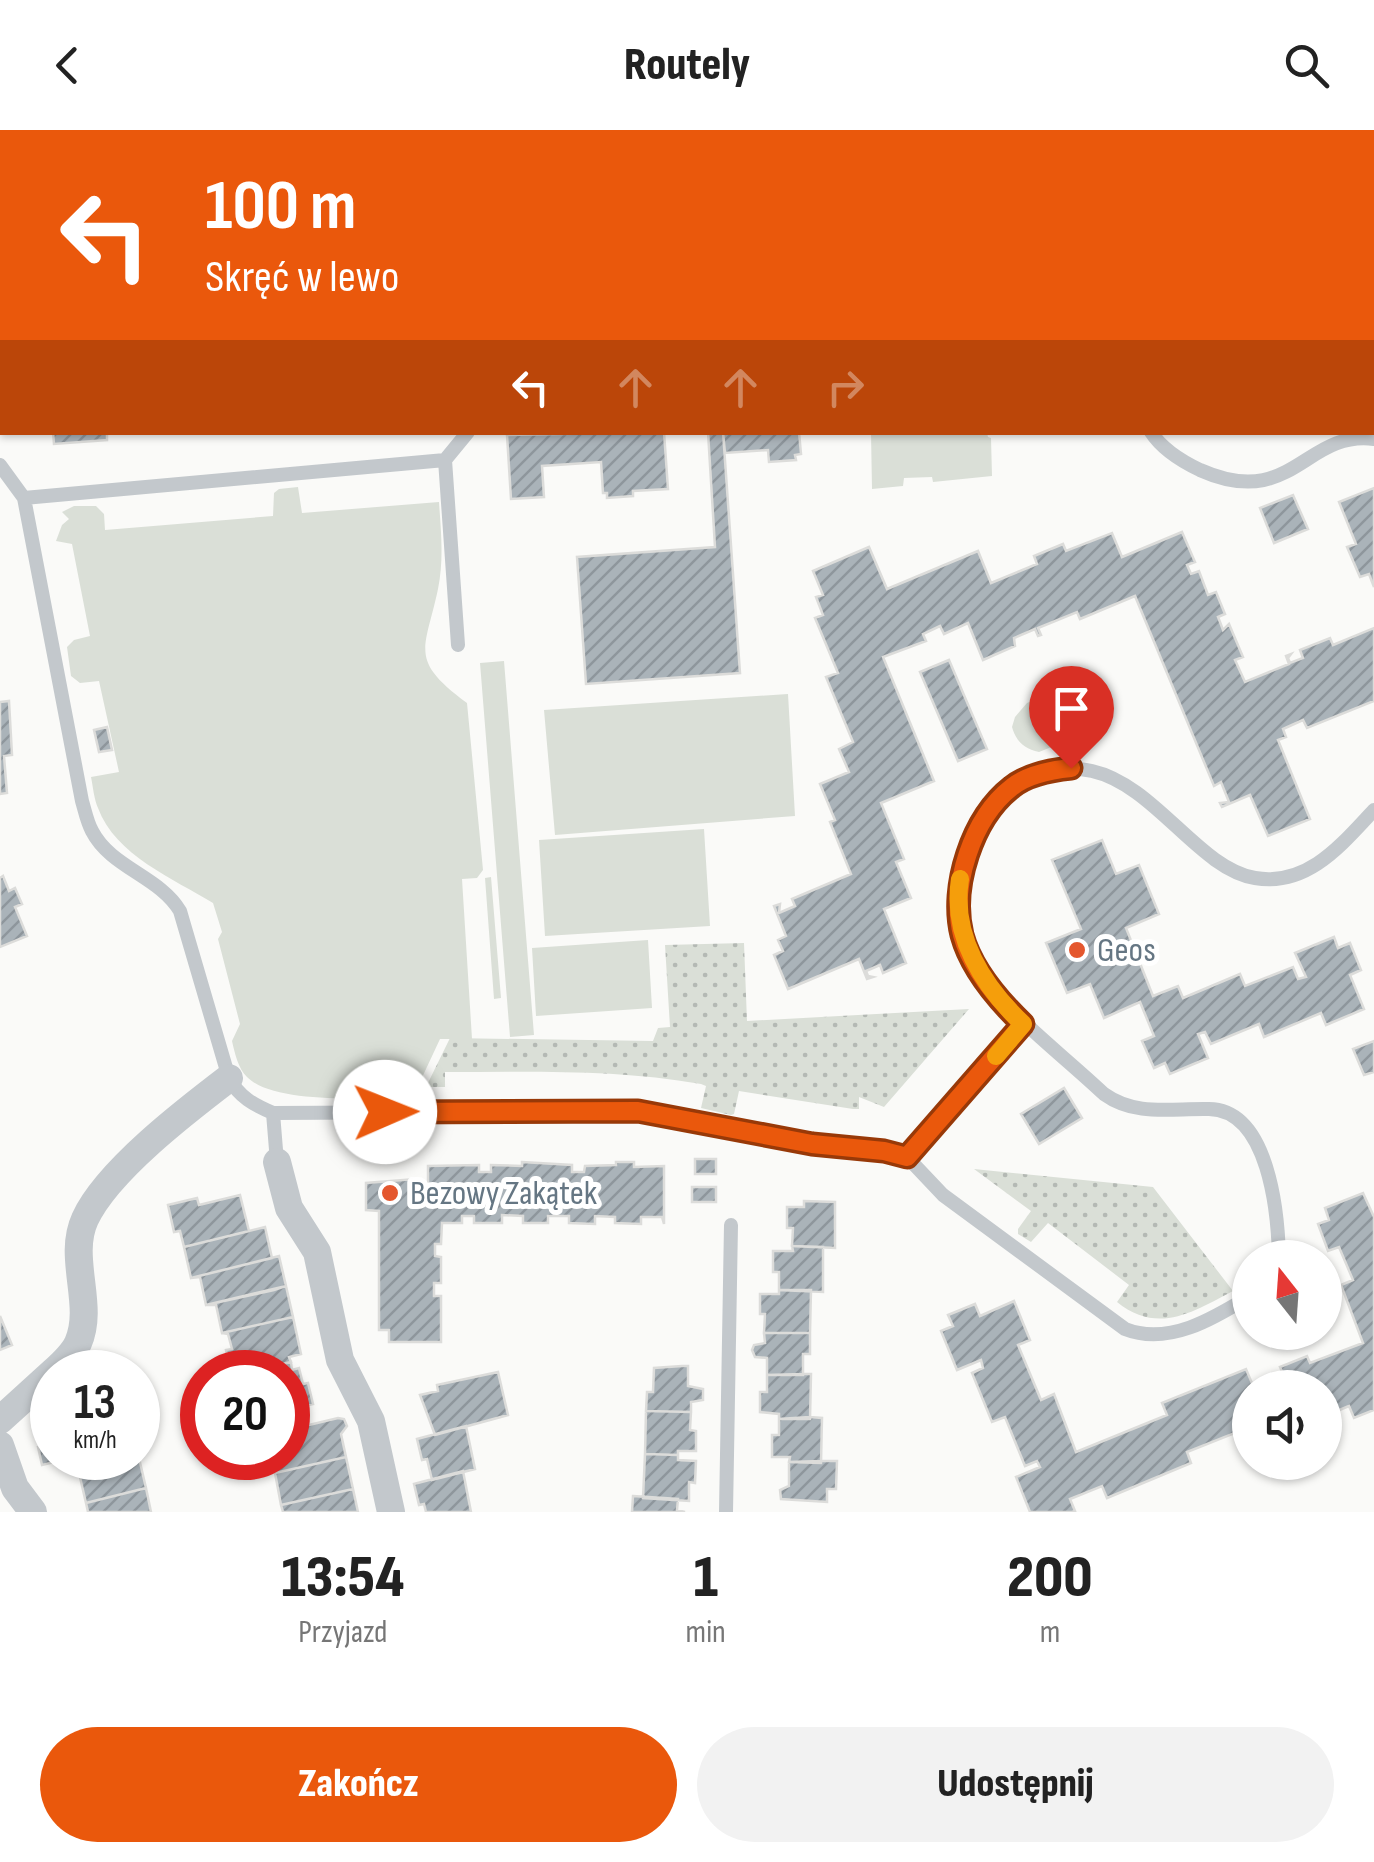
<!DOCTYPE html>
<html lang="pl">
<meta charset="utf-8">
<style>
:root{--surface:#fff;--page:#f2f2f2;--text:#222;--muted:#767676;--accent:#ea580c}
body{margin:0;font-family:"Sofia Sans Condensed",sans-serif;background:var(--page);color:var(--text);height:100vh;display:flex;flex-direction:column;font-size:38px;white-space:nowrap}
*{box-sizing:border-box;margin:0}
p{font-size:32px;color:var(--muted)}
.icon{flex:none;width:55px;height:55px;fill:none;stroke:currentColor;stroke-width:2;stroke-linecap:round;stroke-linejoin:round}
.map{position:relative;height:1382px;overflow:hidden}
.details{display:flex;flex-direction:column;background:var(--surface);flex:1}
.details>*{flex:none}
.banner{position:absolute;left:0px;top:0px;width:1375px;height:305px;box-shadow:0 2px 8px #0004;background:#ea580c;color:#fff;overflow:hidden}
.needle{width:65px;rotate:343deg}
.buttons{position:absolute;left:1232px;top:1110px;display:grid;gap:20px}
.buttons a{display:grid;place-items:center;width:110px;height:110px;border-radius:50%;background:var(--surface);box-shadow:0 2px 8px #0004;font-size:50px}
.speed{position:absolute;left:30px;top:1220px;display:flex;gap:20px;font-size:50px;font-weight:700;text-align:center}
.speed>*{display:grid;place-content:center;width:130px;height:130px;border-radius:50%;background:var(--surface);box-shadow:0 2px 8px #0004;line-height:1}
.speed small{font-size:25px;font-weight:400}
.speed .limit{border:15px solid #d22;background:#fff;color:#111}
.pin{position:absolute;display:grid;place-items:center;width:85px;height:85px;color:#fff;margin:-102px -42px;border-radius:50% 50% 50% 0;rotate:-45deg;box-shadow:0 0 10px #0007}
.pin .icon{rotate:45deg}
.me{position:absolute;width:110px;margin:-55px;rotate:89deg;stroke-linejoin:round;filter:drop-shadow(0 0 8px #0008)}
.turn{display:flex;align-items:center;gap:35px;height:210px;padding:0 40px;font-size:45px}
.turn .icon{width:130px;height:130px;stroke-width:2.5}
.turn b{display:block;font-size:70px;line-height:85px}
.lanes{display:flex;align-items:center;height:95px;padding:0 40px;background:#0003;justify-content:center;gap:50px;direction:ltr}
.lanes .off{opacity:.35}
.eta{display:flex;justify-content:space-evenly;align-items:center;height:170px;text-align:center}
.eta b{font-size:60px;font-weight:800;line-height:70px}
.primary-button{display:flex;gap:20px;margin-top:auto;padding:20px 40px}
.primary-button a{flex:1;height:115px;border-radius:60px;background:var(--accent);color:#fff;font-size:40px;font-weight:800;line-height:115px;text-align:center}
.primary-button a+a{background:var(--page);color:var(--text)}
header{display:flex;justify-content:space-between;align-items:center;height:130px;padding:0 40px;background:var(--surface);font-size:45px;font-weight:800}
.map>svg:first-child{display:block}
.grass{fill:url(#grass-dots)}
.park{fill:#dadfd7}
.building{fill:url(#building-hatch);stroke:#dcdcda;stroke-width:2.5}
.lines{fill:none;stroke-linecap:round;stroke-linejoin:round}
.lane{stroke:#c3c8cc;stroke-width:14}
.street{stroke:#c3c8cc;stroke-width:28}
.route-casing{stroke:#983908;stroke-width:25}
.route{stroke:#ea580c;stroke-width:18}
.slow{stroke:#f59e0b;stroke-width:18}
.poi-dot{fill:#e4572e;stroke:#fff;stroke-width:4}
.labels{text-anchor:middle;dominant-baseline:central;stroke-width:10;stroke-linejoin:round;paint-order:stroke}
.poi-label{font-size:35px;fill:#657683;stroke:#fff;text-anchor:start}
</style>
<header><svg class="icon" aria-label="back" viewBox="0 0 24 24"><path d="M15 5l-7 7 7 7"/></svg>Routely<svg class="icon" aria-label="search" viewBox="0 0 24 24"><circle cx="10" cy="10" r="6"/><path d="M15 15l6 6"/></svg></header>
<div class="map">
<svg width="1374" height="1382" viewBox="0 0 1374 1382">
<defs>
<pattern id="grass-dots" width="8" height="8" patternUnits="userSpaceOnUse" patternTransform="scale(2.5)"><rect width="8" height="8" fill="#dadfd7"/><path d="M2 2h.1M6 6h.1" fill="none" stroke="#b4b9b4" stroke-width="1.8" stroke-linecap="round"/></pattern>
<pattern id="building-hatch" width="6" height="6" patternUnits="userSpaceOnUse" patternTransform="scale(2.5)"><rect width="6" height="6" fill="#aab3b9"/><path d="M-1 1l2-2M0 6l6-6M5 7l2-2" fill="none" stroke="#8e969c"/></pattern>
</defs>
<rect width="100%" height="100%" fill="#fafaf8"/>
<path class="grass" d="M 744,813 L 747,891 L 969,879 L 884,977 L 859,967 L 859,979 L 853,979 L 739,961 L 734,984 L 731,985 L 701,978 L 706,956 L 701,954 C 616,939 531,942 445,942 L 445,957 L 426,957 L 450,908 L 653,911 L 658,898 L 670,897 L 665,815 Z
M 974,1039 L 1153,1057 L 1233,1161 C 1193,1182 1158,1205 1117,1172 L 1129,1155 L 1048,1093 L 1031,1112 L 1018,1104 L 1018,1099 L 1031,1081 Z"/>
<path class="park" d="M 922,303 L 987,303 L 988,307 L 991,308 L 992,346 L 933,352 L 932,347 L 904,348 L 903,356 L 872,359 L 871,303 L 905,303 L 906,305 Z
M 298,357 L 302,383 L 439,372 C 441,402 444,429 438,459 C 425,521 408,529 467,573 L 483,740 L 477,748 L 462,749 L 472,909 L 440,909 L 419,954 L 418,968 C 376,967 276,976 247,947 C 238,938 235,924 232,911 L 240,894 L 218,809 L 222,802 L 213,773 C 174,749 115,725 98,678 C 94,669 93,657 91,647 L 119,642 L 99,551 L 80,553 L 71,546 L 67,517 L 74,510 L 90,506 L 72,414 L 56,411 L 62,395 L 69,389 L 62,382 L 74,376 L 96,376 L 104,384 L 105,400 L 273,386 L 274,363 L 279,359 Z
M 504,531 L 534,905 L 510,907 L 480,533 Z
M 1079,550 C 1096,551 1104,558 1111,573 L 1109,584 L 1099,598 L 1039,622 C 1024,619 1016,611 1012,597 L 1015,587 L 1027,573 Z
M 788,564 L 795,686 L 555,705 L 544,580 Z
M 704,699 L 710,796 L 545,806 L 539,710 Z
M 491,747 L 501,868 L 494,869 L 485,748 Z
M 648,810 L 652,878 L 536,886 L 532,818 Z"/>
<path class="building" d="M 747,0 L 905,0 L 905,2 L 748,2 Z
M 53,302 L 107,302 L 107,310 L 54,314 Z
M 664,302 L 668,359 L 633,361 L 633,366 L 607,368 L 607,363 L 603,363 L 601,332 L 542,336 L 544,367 L 511,369 L 507,305 Z
M 708,302 L 723,302 L 740,543 L 586,554 L 577,427 L 715,417 Z
M 723,302 L 799,302 L 801,324 L 795,325 L 796,330 L 769,332 L 768,320 L 725,323 Z
M 1374,358 L 1374,457 L 1369,444 L 1360,447 L 1347,417 L 1356,414 L 1339,372 Z
M 1293,365 L 1308,399 L 1274,413 L 1260,378 Z
M 1182,402 L 1195,432 L 1187,435 L 1191,444 L 1199,441 L 1208,465 L 1216,462 L 1225,484 L 1218,487 L 1220,492 L 1223,500 L 1229,494 L 1243,527 L 1235,530 L 1245,552 L 1289,534 L 1286,526 L 1291,524 L 1288,528 L 1290,533 L 1303,528 L 1300,520 L 1330,508 L 1333,515 L 1374,498 L 1374,571 L 1307,598 L 1303,590 L 1283,599 L 1286,607 L 1278,610 L 1310,689 L 1268,706 L 1250,665 L 1222,677 L 1220,673 L 1229,672 L 1221,652 L 1214,656 L 1135,466 L 1080,489 L 1077,482 L 1038,498 L 1041,505 L 1038,506 L 1035,499 L 1014,508 L 1015,516 L 983,530 L 968,493 L 944,504 L 940,496 L 923,504 L 926,511 L 883,527 L 934,651 L 881,673 L 904,729 L 896,732 L 911,768 L 884,779 L 906,833 L 883,843 L 880,835 L 866,841 L 868,846 L 873,847 L 867,849 L 859,829 L 788,859 L 774,825 L 783,821 L 778,810 L 786,806 L 774,776 L 780,774 L 779,783 L 795,776 L 792,769 L 851,744 L 830,692 L 835,690 L 820,654 L 849,642 L 839,619 L 853,612 L 826,547 L 838,543 L 815,488 L 823,485 L 816,467 L 823,465 L 813,441 L 869,417 L 887,459 L 978,421 L 991,453 L 1037,434 L 1034,426 L 1063,414 L 1066,421 L 1112,403 L 1122,427 Z
M 949,530 L 987,619 L 958,631 L 920,542 Z
M 9,571 L 12,625 L 4,626 L 7,663 L 0,664 L 0,572 Z
M 107,597 L 112,620 L 99,622 L 94,600 Z
M 1102,710 L 1116,744 L 1139,735 L 1159,784 L 1126,798 L 1153,866 L 1178,856 L 1183,868 L 1240,844 L 1245,856 L 1293,837 L 1298,849 L 1306,847 L 1295,823 L 1334,807 L 1338,818 L 1350,813 L 1361,840 L 1350,845 L 1364,879 L 1326,895 L 1321,883 L 1264,907 L 1259,894 L 1211,914 L 1205,902 L 1198,904 L 1208,928 L 1170,944 L 1165,933 L 1154,938 L 1142,911 L 1154,906 L 1140,872 L 1104,888 L 1090,854 L 1067,863 L 1046,813 L 1081,799 L 1052,730 Z
M 3,746 L 9,761 L 15,758 L 22,774 L 15,777 L 27,806 L 0,817 L 0,748 Z
M 1374,911 L 1374,942 L 1364,945 L 1353,919 Z
M 1064,958 L 1082,988 L 1039,1014 L 1021,984 Z
M 695,1029 L 716,1029 L 716,1044 L 695,1044 Z
M 522,1032 L 572,1035 L 572,1042 L 584,1042 L 585,1036 L 616,1035 L 616,1032 L 634,1032 L 634,1037 L 664,1036 L 664,1094 L 662,1087 L 641,1087 L 641,1094 L 615,1093 L 615,1087 L 595,1086 L 595,1094 L 569,1093 L 569,1086 L 548,1086 L 548,1093 L 523,1093 L 523,1086 L 502,1085 L 502,1093 L 474,1093 L 474,1086 L 462,1086 L 462,1093 L 442,1093 L 441,1114 L 435,1114 L 435,1126 L 441,1127 L 441,1153 L 434,1153 L 434,1166 L 441,1166 L 441,1212 L 389,1212 L 389,1200 L 379,1200 L 379,1081 L 366,1080 L 366,1053 L 415,1049 L 415,1058 L 428,1058 L 428,1036 L 479,1035 L 479,1042 L 491,1042 L 491,1035 L 522,1036 Z
M 692,1057 L 716,1057 L 716,1072 L 692,1072 Z
M 1363,1063 L 1374,1087 L 1374,1280 L 1354,1288 L 1349,1276 L 1325,1286 L 1325,1258 L 1289,1258 L 1280,1237 L 1307,1226 L 1310,1233 L 1363,1213 L 1341,1155 L 1353,1150 L 1339,1117 L 1328,1121 L 1318,1094 L 1329,1090 L 1325,1078 Z
M 240,1065 L 249,1101 L 184,1117 L 180,1101 L 174,1102 L 168,1075 L 197,1068 L 199,1075 Z
M 804,1071 L 835,1072 L 835,1118 L 792,1116 L 793,1098 L 787,1098 L 787,1077 L 804,1077 Z
M 265,1097 L 272,1128 L 191,1148 L 184,1117 Z
M 792,1116 L 823,1117 L 823,1162 L 779,1160 L 779,1142 L 773,1142 L 773,1121 L 793,1121 Z
M 279,1126 L 286,1156 L 274,1160 L 206,1175 L 200,1147 L 191,1148 Z
M 286,1156 L 293,1187 L 222,1203 L 216,1175 L 206,1175 Z
M 779,1160 L 811,1160 L 810,1203 L 764,1203 L 765,1184 L 760,1184 L 760,1164 L 779,1164 Z
M 1014,1171 L 1030,1210 L 1018,1215 L 1041,1270 L 1054,1264 L 1076,1322 L 1167,1285 L 1162,1273 L 1246,1239 L 1254,1258 L 1250,1258 L 1250,1297 L 1187,1322 L 1191,1333 L 1107,1368 L 1102,1356 L 1070,1369 L 1075,1381 L 1072,1382 L 1030,1382 L 1016,1347 L 1040,1337 L 1037,1331 L 1025,1336 L 1005,1287 L 992,1292 L 972,1243 L 983,1238 L 981,1230 L 957,1240 L 941,1201 L 953,1196 L 948,1185 L 975,1174 L 980,1186 Z
M 0,1186 L 12,1215 L 0,1220 Z
M 293,1187 L 301,1224 L 289,1227 L 291,1232 L 247,1242 L 231,1242 L 226,1220 L 232,1219 L 228,1204 L 222,1203 Z
M 764,1203 L 810,1203 L 810,1224 L 803,1224 L 803,1245 L 767,1245 L 767,1228 L 755,1227 L 752,1220 L 754,1215 L 765,1213 Z
M 291,1232 L 292,1240 L 299,1238 L 303,1254 L 308,1253 L 313,1274 L 288,1280 L 288,1242 L 247,1242 Z
M 682,1236 L 688,1236 L 688,1256 L 703,1259 L 703,1270 L 691,1272 L 691,1282 L 646,1281 L 647,1262 L 653,1262 L 654,1238 Z
M 498,1242 L 508,1285 L 435,1305 L 420,1265 L 438,1261 L 437,1255 Z
M 803,1244 L 811,1244 L 810,1289 L 779,1289 L 779,1284 L 760,1282 L 760,1262 L 767,1262 L 767,1245 Z
M 646,1281 L 691,1282 L 690,1300 L 696,1301 L 696,1321 L 678,1321 L 678,1325 L 645,1324 Z
M 810,1287 L 822,1288 L 821,1333 L 789,1332 L 790,1327 L 772,1327 L 772,1305 L 779,1305 L 779,1289 Z
M 338,1288 L 344,1289 L 347,1296 L 341,1304 L 346,1327 L 275,1343 L 271,1328 L 288,1328 L 288,1300 Z
M 466,1296 L 475,1339 L 432,1350 L 427,1329 L 422,1330 L 417,1309 Z
M 52,1314 L 52,1328 L 139,1328 L 74,1343 L 71,1328 L 42,1335 L 38,1317 Z
M 645,1324 L 678,1325 L 678,1330 L 696,1331 L 695,1353 L 689,1352 L 689,1371 L 643,1368 Z
M 346,1327 L 353,1359 L 281,1375 L 275,1343 Z
M 139,1328 L 146,1358 L 86,1373 L 79,1343 L 74,1343 Z
M 821,1331 L 837,1331 L 836,1359 L 827,1359 L 827,1372 L 781,1369 L 780,1360 L 789,1356 L 789,1332 Z
M 463,1341 L 471,1382 L 426,1382 L 424,1374 L 419,1375 L 414,1354 Z
M 146,1358 L 151,1382 L 88,1382 L 86,1373 Z
M 353,1359 L 358,1382 L 283,1382 L 281,1375 Z
M 633,1366 L 678,1369 L 677,1380 L 685,1382 L 632,1382 Z"/>
<g class="lines">
<path class="lane" d="M 1172,2 L 1196,0
M 1151,302 C 1162,319 1181,331 1200,340 C 1292,381 1305,300 1374,309
M 445,330 L 458,515
M 0,335 L 24,368 L 82,671 C 85,681 87,692 92,701 C 111,738 159,746 180,781 L 229,948 C 239,967 254,975 273,983 L 639,981 L 812,1015 L 895,1023 L 907,1027 L 943,1065 L 1125,1199 C 1168,1216 1213,1189 1250,1166
M 24,368 L 445,330 L 468,302
M 273,983 L 277,1032
M 907,1027 L 1023,894
M 1279,1128 C 1278,1083 1269,980 1209,979 C 1172,978 1136,987 1104,964 C 1014,879 900,817 992,680 C 1014,648 1054,633 1092,641 C 1155,655 1199,739 1255,748 C 1308,757 1342,714 1374,680
M 726,1382 L 731,1095"/>
<path class="street" d="M 277,1032 L 289,1078 L 317,1122 L 340,1230 L 371,1291 L 391,1382
M 53,1242 C 62,1234 73,1224 78,1213 C 95,1175 67,1128 85,1089 C 107,1041 187,980 229,948
M 0,1290 L 52,1243
M 0,1315 L 15,1358 L 33,1382"/>
</g>
<g class="lines">
<g class="route-casing">
<path id="route" d="M 385,982 L 638,981 L 812,1014 L 884,1021 L 907,1027 L 1023,894 C 999,871 971,838 962,805 C 950,757 972,688 1012,657 C 1028,644 1051,640 1071,638"/>
</g>
<use href="#route" class="route"/>
<path class="slow" d="M 960,749 C 951,806 983,856 1023,894 L 996,926"/>
</g>
<g class="poi-dot">
<circle cx="1077" cy="820" r="10"/>
<circle cx="390" cy="1063" r="10"/>
</g>
<g class="labels">
<g class="poi-label">
<text x="1097" y="820">Geos</text>
<text x="410" y="1063">Bezowy Zakątek</text>
</g>
</g>
</svg>
<div class="buttons">
<a><svg class="needle" viewBox="-14 -14 28 28"><path d="M0-13l5 13h-10z" fill="#e53935"/><path d="M0 13l5-13h-10z" fill="#767676"/></svg></a>
<a><svg class="icon" aria-label="sound" viewBox="0 0 24 24"><path d="M4 9h4l5-4v14l-5-4H4zM17 9q2 3 0 6"/></svg></a>
</div>
<div class="speed"><div>13<small>km/h</small></div><div class="limit">20</div></div>
<div class="pin" style="left:1071px;top:638px;background:#d93025"><svg class="icon" aria-label="arrive" viewBox="0 0 24 24"><path d="M6 21V4h12l-3 4 3 4H6"/></svg></div>
<svg class="me" style="left:385px;top:982px" viewBox="-20 -20 40 40"><circle r="19" fill="#fff"/><path d="M0-13L10 11 0 6-10 11z" fill="#ea580c"/></svg>
<div class="banner">
<div class="turn"><svg class="icon" aria-label="left" viewBox="0 0 24 24"><path d="M17 20v-9H6M10 6l-5 5 5 5"/></svg><div><b>100 m</b>Skręć w lewo</div></div>
<div class="lanes"><svg class="icon" aria-label="left" viewBox="0 0 24 24"><path d="M17 20v-9H6M10 6l-5 5 5 5"/></svg><svg class="icon off" aria-label="ahead" viewBox="0 0 24 24"><path d="M12 20V5M6 11l6-6 6 6"/></svg><svg class="icon off" aria-label="ahead" viewBox="0 0 24 24"><path d="M12 20V5M6 11l6-6 6 6"/></svg><svg class="icon off" aria-label="right" viewBox="0 0 24 24"><path d="M7 20v-9h11M14 6l5 5-5 5"/></svg></div>
</div>
</div>
<section class="details">
<div class="eta">
<div><b>13:54</b><p>Przyjazd</p></div>
<div><b>1</b><p>min</p></div>
<div><b>200</b><p>m</p></div>
</div>
<div class="primary-button"><a>Zakończ</a><a>Udostępnij</a></div>
</section>
